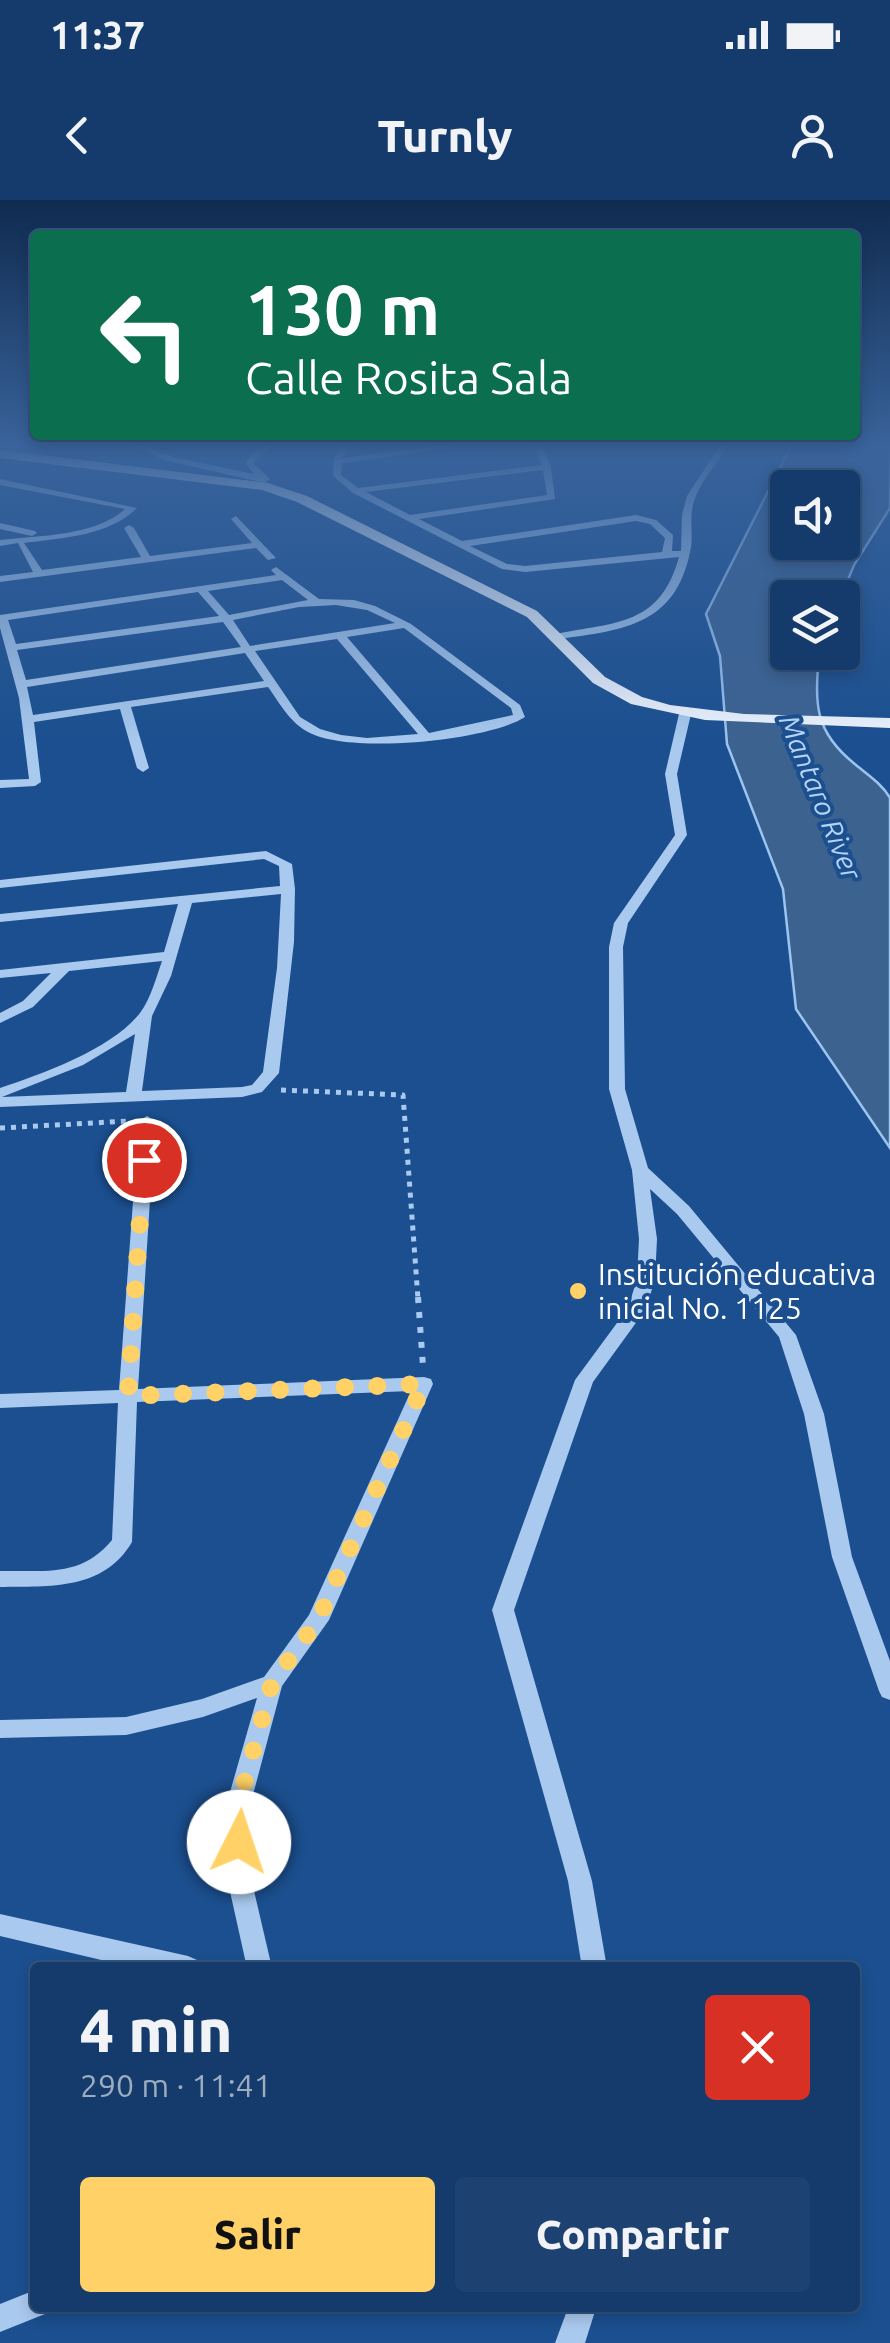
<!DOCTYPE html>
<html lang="es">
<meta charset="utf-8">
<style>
:root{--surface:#143b6b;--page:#1d4271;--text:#f1f3f6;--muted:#9dadc1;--line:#33557e;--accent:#ffd166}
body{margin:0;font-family:Ubuntu,sans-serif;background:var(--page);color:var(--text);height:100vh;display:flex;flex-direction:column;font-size:38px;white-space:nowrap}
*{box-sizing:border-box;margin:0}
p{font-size:32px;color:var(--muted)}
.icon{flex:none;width:55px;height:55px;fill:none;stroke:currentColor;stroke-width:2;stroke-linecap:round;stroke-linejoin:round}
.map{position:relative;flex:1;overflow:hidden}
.side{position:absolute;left:30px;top:1762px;width:830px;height:350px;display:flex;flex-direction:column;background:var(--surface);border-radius:10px;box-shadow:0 5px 15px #0003,0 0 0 2px var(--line)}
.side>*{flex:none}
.banner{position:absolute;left:30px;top:30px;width:830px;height:210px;border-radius:10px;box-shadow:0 5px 15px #0003,0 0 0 2px var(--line);background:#0b6e4f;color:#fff;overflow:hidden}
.controls{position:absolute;left:770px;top:270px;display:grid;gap:20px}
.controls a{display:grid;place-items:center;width:90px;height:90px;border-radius:10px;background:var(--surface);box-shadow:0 5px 15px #0003,0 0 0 2px var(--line);font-size:50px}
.pin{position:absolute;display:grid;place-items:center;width:85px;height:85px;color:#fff;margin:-42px;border:5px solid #fff;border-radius:50%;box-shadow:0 2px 10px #0007}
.me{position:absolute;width:110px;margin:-55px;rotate:4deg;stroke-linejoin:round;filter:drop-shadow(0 0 8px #0008)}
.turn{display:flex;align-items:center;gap:35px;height:210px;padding:0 50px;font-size:45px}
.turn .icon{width:130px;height:130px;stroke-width:2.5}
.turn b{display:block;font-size:70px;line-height:85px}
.round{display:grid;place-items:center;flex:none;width:105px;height:105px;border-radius:10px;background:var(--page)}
.summary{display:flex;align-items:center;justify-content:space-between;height:170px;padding:0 50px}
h1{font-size:60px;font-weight:800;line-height:75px}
.button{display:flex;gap:20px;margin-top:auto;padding:20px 50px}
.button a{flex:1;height:115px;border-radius:10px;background:var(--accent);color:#111;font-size:40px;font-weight:800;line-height:115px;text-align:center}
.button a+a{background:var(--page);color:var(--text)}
.status{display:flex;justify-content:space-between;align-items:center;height:70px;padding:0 50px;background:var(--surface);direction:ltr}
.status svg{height:28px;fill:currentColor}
header{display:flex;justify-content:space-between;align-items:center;height:130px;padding:0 50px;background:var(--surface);font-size:45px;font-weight:800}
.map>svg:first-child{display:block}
.water{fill:#3c6290;stroke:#9cc4f0;stroke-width:2.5;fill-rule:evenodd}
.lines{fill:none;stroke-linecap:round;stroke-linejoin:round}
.path-far1{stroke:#a9c9ee;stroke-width:5;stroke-dasharray:5 6;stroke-linecap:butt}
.path{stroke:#a9c9ee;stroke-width:6;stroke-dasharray:6 9;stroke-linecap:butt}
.minor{fill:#a9c9ee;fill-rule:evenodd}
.major{fill:#f0f6ff;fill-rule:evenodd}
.route{stroke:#ffd166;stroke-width:18;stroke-dasharray:0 32.4}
.poi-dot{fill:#ffd166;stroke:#1b4f8f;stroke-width:4}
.labels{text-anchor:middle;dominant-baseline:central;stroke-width:8;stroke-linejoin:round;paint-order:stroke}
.far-water-label{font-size:28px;font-style:italic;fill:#b5d3f5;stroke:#1b4f8f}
.poi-label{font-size:30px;fill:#fff;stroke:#1b4f8f;text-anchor:start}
</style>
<div class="status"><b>11:37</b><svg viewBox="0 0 49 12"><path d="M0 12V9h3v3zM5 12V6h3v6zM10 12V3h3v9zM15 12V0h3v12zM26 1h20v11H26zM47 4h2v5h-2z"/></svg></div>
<header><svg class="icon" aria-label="back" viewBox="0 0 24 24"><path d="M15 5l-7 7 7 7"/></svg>Turnly<svg class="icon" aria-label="person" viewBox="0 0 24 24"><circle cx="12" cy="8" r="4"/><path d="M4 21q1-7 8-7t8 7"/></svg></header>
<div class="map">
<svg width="890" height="2143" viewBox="0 0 890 2143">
<rect width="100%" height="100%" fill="#1b4f8f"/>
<path class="water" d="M 792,244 L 890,244 L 890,308 L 854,365 L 841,397 L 788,398 L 788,452 L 819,453 C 815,504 813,531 856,565 C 869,576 882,584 890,598 L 890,948 L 796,809 L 783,689 L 727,544 L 720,456 L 706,414 ZM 788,288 L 842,288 L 842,342 L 788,342 Z"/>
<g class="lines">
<path class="path-far1" d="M 281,890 L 403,895 L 418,1099
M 0,928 L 129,921"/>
<path class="path" d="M 418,1097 L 423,1166"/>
<path class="minor" d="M 126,244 L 139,244 L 173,257 L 254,274 L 246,264 C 250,251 264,244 277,244 L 256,258 L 254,264 L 270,279 L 265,283 L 168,261 Z
M 342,244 L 350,244 L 343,258 L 450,244 L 477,244 L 342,263 L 341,275 L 358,288 L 542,265 L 533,244 L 541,244 L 551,267 L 555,299 L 419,319 L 462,341 L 636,315 L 656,320 L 673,335 L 672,351 L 681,351 L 682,315 L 687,296 L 721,244 L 729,244 C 717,264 699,282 693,305 C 689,321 694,337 690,352 C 675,425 624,430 559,439 L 554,436 L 555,434 C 616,422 660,426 679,357 L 525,372 L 502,369 L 353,293 L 333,276 L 334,259 ZM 543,270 L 547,295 L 410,315 L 366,292 ZM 636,321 L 650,324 L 665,338 L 662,352 L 525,366 L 507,364 L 470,346 Z
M 0,279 L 137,308 C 109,336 62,338 24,343 L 42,370 L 141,357 L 124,328 L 129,325 L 134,328 L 150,356 L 252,343 L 231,319 L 236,316 L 276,358 L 268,360 L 256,348 L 0,382 L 0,376 L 33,372 L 18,343 L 0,346 L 0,340 C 39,335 94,337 125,309 L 0,285 Z
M 0,323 L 35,331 L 37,333 L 32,336 L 0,329 Z
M 276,367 L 319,399 L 354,400 L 375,406 L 411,424 L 520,505 L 525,517 C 488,541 351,554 310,533 C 290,523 281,505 268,487 L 131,507 L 149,568 L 143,572 L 137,568 L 120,509 L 34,522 L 41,582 L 35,586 L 0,588 L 0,580 L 29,579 L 19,498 L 0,428 L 0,415 L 276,375 L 271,370 ZM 282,380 L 308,400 L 229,415 L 208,391 ZM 198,392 L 219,416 L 16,444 L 8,420 ZM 336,405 L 367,410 L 395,423 L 250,446 L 233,420 L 299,407 ZM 223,422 L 241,447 L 26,480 L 17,450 ZM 404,428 L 511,508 L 513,515 L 429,533 L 347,437 ZM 337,439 L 418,534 L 367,538 L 341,535 L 320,529 L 300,517 L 255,451 ZM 245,453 L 264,481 L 33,515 L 27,487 Z
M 685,511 L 691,514 L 677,574 L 687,635 L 628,723 L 623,747 L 625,889 L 648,968 L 689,1006 L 796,1135 L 824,1214 L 852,1357 L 890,1461 L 890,1500 L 882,1497 L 879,1491 L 832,1357 L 804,1214 L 779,1137 L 677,1014 L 650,989 L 657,1039 L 655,1079 L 646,1109 L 593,1182 L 514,1410 L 592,1681 L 607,1768 L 582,1768 L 568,1681 L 492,1410 L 575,1180 L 628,1108 L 637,1079 L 639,1039 L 632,970 L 609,889 L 609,747 L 614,723 L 675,635 L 665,574 L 679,514 Z
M 266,651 L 292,664 L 295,689 L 294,742 L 279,873 L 262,892 L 242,897 L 0,907 L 0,888 C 42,874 112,849 140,813 C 151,798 156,778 162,761 L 69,771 L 33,807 L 0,823 L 0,813 L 23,801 L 51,773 L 0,778 L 0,770 L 164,752 L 178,704 L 0,722 L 0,714 L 280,686 L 279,666 L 264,659 L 0,688 L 0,680 ZM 281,694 L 277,768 L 263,872 L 252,885 L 242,887 L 142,891 L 152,816 L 171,776 L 192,703 ZM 135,834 L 126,892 L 2,897 L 83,865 Z
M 147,916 L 155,921 L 138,1189 L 424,1177 L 431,1179 L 433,1184 L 329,1420 L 282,1486 L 250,1606 L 251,1678 L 272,1768 L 247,1768 L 227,1678 L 226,1606 L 257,1498 L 203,1517 L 126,1535 L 0,1538 L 0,1520 L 126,1517 L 202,1499 L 264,1477 L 309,1415 L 411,1191 L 137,1202 L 132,1342 C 103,1391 50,1386 0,1387 L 0,1371 C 44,1370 81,1378 112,1340 L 118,1203 L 0,1208 L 0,1194 L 119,1190 L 139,921 Z
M 0,1714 L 188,1756 L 197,1760 L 200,1768 L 135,1768 L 0,1736 Z
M 35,2090 L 35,2108 L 48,2108 L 45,2114 L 0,2132 L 0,2104 Z
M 568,2108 L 596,2108 L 585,2143 L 555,2143 Z"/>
<path class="major" d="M 0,250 L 268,283 L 307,296 L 537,411 L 605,477 L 642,497 L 670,505 L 744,514 L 890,518 L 890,528 L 705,520 L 631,504 L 593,483 L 527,417 L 297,302 L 262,290 L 0,258 Z"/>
</g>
<linearGradient id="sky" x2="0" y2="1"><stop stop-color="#0f2b4f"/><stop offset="0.45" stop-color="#39639b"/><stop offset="1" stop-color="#39639b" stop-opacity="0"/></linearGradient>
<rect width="890" height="544" fill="url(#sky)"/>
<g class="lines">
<path class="route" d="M 144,960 L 128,1196 L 424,1184 L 318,1420 L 272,1483 L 238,1606 L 239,1642"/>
</g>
<circle class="poi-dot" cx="578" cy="1091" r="10"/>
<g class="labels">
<g class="far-water-label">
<text transform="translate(821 597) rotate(68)">Mantaro River</text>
</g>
<g class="poi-label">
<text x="598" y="1074">Institución educativa<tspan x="598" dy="34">inicial No. 1125</tspan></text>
</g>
</g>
</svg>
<div class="controls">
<a><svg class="icon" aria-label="sound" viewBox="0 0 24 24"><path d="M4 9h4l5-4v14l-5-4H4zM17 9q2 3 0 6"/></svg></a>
<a><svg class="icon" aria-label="layers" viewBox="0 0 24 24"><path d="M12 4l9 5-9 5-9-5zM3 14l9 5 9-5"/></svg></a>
</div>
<div class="pin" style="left:144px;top:960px;background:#d93025"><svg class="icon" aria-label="arrive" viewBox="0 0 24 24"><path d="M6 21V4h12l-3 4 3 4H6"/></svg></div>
<svg class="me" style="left:239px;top:1642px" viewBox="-20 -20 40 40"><circle r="19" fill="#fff"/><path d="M0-13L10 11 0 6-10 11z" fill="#ffd166"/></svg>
<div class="banner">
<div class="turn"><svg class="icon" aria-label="left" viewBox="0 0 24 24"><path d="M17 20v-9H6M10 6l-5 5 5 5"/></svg><div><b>130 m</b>Calle Rosita Sala</div></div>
</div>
<section class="side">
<div class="summary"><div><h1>4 min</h1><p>290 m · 11:41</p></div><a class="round" style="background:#d93025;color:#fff"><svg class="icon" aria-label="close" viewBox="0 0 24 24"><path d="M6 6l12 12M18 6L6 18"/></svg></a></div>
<div class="button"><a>Salir</a><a>Compartir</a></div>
</section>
</div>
